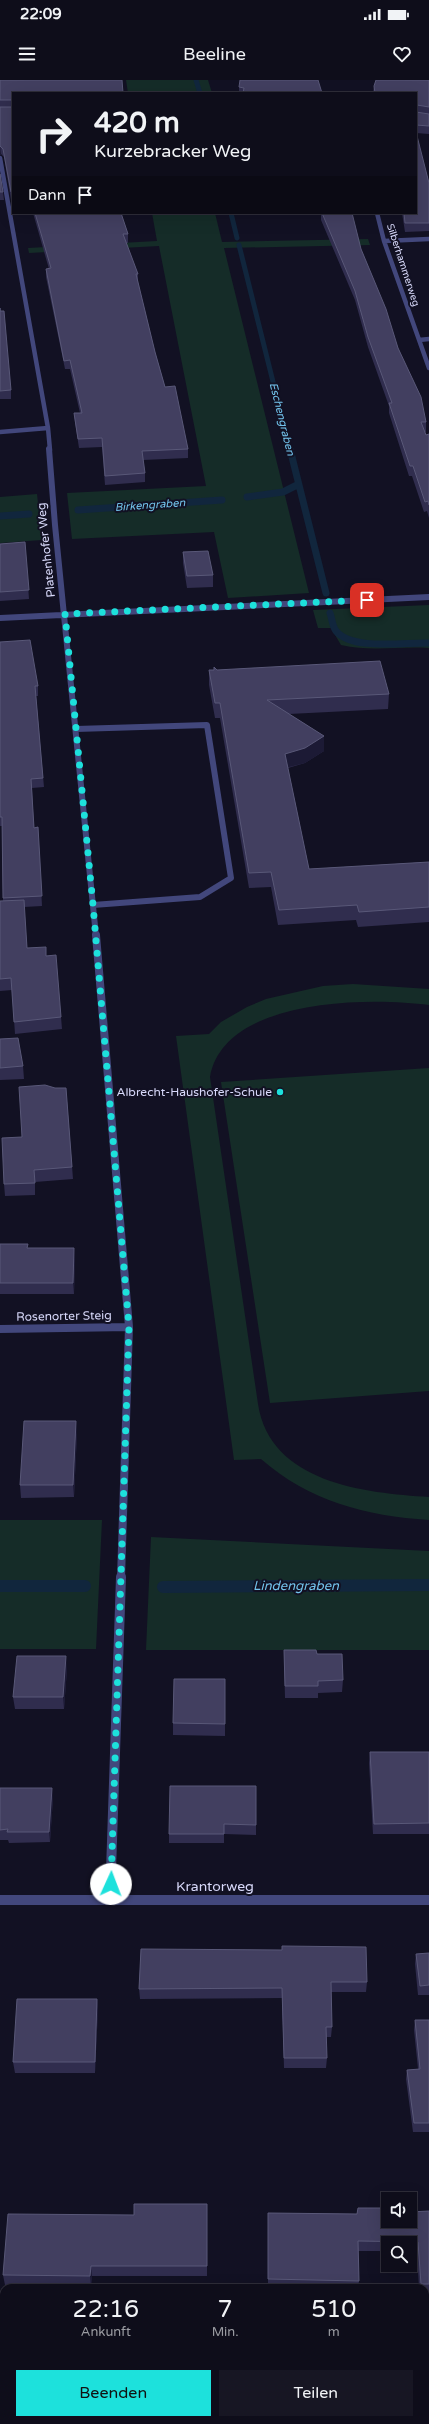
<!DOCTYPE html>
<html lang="de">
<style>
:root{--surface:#0e0d1a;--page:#171623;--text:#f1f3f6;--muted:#9b9ca2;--line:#2e2d39;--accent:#1de1dc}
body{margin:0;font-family:"Varela Round",sans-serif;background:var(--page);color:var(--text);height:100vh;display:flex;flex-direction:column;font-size:15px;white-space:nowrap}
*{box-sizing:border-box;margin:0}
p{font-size:13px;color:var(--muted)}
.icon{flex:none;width:22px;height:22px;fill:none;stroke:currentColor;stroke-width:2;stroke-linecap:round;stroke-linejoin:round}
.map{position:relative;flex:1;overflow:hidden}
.panel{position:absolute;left:0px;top:2204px;width:429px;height:140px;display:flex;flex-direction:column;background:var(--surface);border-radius:12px 12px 0 0;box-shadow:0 4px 16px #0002,0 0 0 1px var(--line)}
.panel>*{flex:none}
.top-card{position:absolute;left:12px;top:12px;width:405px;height:122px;border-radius:0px;box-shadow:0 4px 16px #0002,0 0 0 1px var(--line);background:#0e0d1a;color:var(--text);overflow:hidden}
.fabs{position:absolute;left:381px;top:2112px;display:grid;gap:8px}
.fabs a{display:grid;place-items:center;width:36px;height:36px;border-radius:0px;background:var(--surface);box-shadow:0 4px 16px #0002,0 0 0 1px var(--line);font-size:20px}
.pin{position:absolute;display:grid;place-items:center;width:34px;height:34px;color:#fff;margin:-17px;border-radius:8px;box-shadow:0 2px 6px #0006}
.me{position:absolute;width:44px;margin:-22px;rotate:2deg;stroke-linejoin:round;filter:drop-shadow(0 0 3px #0008)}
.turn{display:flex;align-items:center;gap:14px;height:84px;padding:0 16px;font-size:18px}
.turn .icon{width:52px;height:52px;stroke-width:2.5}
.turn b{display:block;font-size:28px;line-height:34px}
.then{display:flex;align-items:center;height:38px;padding:0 16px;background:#0003;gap:8px;font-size:15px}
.eta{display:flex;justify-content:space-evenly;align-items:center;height:68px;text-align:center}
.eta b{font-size:24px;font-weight:600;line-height:28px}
.primary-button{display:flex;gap:8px;margin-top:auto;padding:8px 16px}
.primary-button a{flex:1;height:46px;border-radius:0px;background:var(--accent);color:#111;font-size:16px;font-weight:600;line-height:46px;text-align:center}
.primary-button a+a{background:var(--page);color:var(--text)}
.status{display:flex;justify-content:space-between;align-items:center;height:28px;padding:0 20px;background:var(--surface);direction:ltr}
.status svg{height:11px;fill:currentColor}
header{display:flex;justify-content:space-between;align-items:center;height:52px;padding:0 16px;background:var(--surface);font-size:18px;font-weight:600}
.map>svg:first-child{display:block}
.green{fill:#152c28}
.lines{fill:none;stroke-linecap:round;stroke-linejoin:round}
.stream-far2{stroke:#11263d;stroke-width:5}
.stream-far1{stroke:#11263d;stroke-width:7}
.stream{stroke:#11263d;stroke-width:12}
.service{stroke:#42477c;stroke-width:6}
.minor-far3{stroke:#42477c;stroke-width:4.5}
.minor-far2{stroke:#42477c;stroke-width:6}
.minor-far1{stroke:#42477c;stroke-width:8}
.minor{stroke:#42477c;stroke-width:10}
.wall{fill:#302d4e}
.shaded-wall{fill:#1c1a35}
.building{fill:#423f60;stroke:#595878}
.route{stroke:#1de1dc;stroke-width:7;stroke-dasharray:0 12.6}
.poi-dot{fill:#1de1dc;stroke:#121123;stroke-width:1.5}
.labels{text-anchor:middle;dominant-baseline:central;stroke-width:4;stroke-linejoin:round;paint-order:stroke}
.far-street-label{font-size:10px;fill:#d8d9fa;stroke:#121123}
.far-water-label{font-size:11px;font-style:italic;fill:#73c4ed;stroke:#121123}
.street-label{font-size:12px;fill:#d8d9fa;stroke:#121123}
.poi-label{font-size:12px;fill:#d8d9fa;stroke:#121123;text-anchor:end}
.water-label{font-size:13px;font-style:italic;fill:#73c4ed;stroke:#121123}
.near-street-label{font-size:14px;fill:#d8d9fa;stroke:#121123}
</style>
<div class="status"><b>22:09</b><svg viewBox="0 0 49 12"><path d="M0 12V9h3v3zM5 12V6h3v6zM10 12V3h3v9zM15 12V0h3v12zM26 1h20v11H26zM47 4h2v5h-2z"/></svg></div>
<header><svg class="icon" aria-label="menu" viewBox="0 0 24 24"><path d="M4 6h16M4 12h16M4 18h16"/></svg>Beeline<svg class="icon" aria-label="heart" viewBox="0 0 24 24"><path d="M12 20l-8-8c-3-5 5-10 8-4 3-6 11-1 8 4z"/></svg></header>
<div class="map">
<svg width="429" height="2344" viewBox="0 0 429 2344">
<rect width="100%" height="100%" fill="#121123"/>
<path class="green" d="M 126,0 L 208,0 L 212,13 L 128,13 Z
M 152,133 L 215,133 L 222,162 L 368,159 L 370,165 L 224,168 L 309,513 L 228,518 L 214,452 L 72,459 L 67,413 L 206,406 L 159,166 L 29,173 L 28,168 L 157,161 Z
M 37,414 L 42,460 L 0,463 L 0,417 Z
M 429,525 L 429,568 C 399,566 371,572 341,565 L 331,548 L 318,548 L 313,530 Z
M 353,904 L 429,909 L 429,925 C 368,917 224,918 210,997 L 258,1324 C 270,1403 365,1413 429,1417 L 429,1440 C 366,1436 309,1421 261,1379 L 234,1380 L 176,956 L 209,954 L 221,942 L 247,927 L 266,919 L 323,906 Z
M 429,988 L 429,1311 L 270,1323 L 221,1002 Z
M 0,1440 L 102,1440 L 96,1569 L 0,1569 Z
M 151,1457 L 429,1471 L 429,1570 L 146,1570 Z"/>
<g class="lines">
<path class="stream-far2" d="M 196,0 L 200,13
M 231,133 L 237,158
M 239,165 L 290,370"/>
<path class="stream-far1" d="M 290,369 L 326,513
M 247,417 L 283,412 L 297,405
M 78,430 L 222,420
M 0,436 L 29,434
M 330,533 C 332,538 332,546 336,551 C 352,571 406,562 429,563"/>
<path class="stream" d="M 0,1506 L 85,1506
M 163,1507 L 429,1505"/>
<path class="service" d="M 76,649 L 207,645 L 231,798 L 200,817 L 93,825"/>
<path class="minor-far3" d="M 0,78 L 48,348 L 50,370
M 377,133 L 384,161 L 429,288
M 384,161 L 429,159
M 419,260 L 429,259
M 0,352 L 48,348"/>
<path class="minor-far2" d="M 49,369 L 55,445 L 96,856
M 0,538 L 429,517"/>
<path class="minor-far1" d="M 96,855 L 129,1247 L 121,1498
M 0,1249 L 129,1247"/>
<path class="minor" d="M 0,1820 L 429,1820
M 110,1820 L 121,1497"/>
</g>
<path class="wall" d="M 0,0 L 13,13 L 13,120 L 11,120 L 4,77 L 1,74 L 0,75 Z
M 429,0 L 429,54 L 416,53 L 429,103 L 429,151 L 405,152 L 402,133 L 416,133 L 416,13 L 373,13 L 374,6 Z
M 239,7 L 322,13 L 239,13 Z
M 0,94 L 3,112 L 4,120 L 0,120 Z
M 33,133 L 121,133 L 128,154 L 128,163 L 126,163 L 138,194 L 138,203 L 155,272 L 165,307 L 188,369 L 188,378 L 143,380 L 145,393 L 145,402 L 105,405 L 102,367 L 79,368 L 75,342 L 74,333 L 80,333 L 70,289 L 65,289 L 46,197 L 46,189 L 49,189 Z
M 321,133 L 322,133 L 361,169 L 398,268 L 426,342 L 426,352 L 425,352 L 426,355 L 429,354 L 429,438 L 427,431 L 424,432 L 412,396 L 409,396 L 389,333 L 389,326 L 368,267 L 355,220 L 321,140 Z
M 0,228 L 11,310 L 11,319 L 0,319 Z
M 25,462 L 29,519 L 0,521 L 0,464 Z
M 183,472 L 213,495 L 213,507 L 187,508 L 183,483 Z
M 0,562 L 38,606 L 38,616 L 36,616 L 44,707 L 32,708 L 34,748 L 38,747 L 42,826 L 24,827 L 27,868 L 46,876 L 61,937 L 62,949 L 15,954 L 12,910 L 0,911 L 0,821 L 3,821 L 2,746 L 0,746 Z
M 214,587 L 217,590 L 389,614 L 388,629 L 289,634 L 324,656 L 324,671 L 305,683 L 288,688 L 309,789 L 429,782 L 429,842 L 358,847 L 356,840 L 278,845 L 271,807 L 249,808 L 220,638 L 215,638 L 209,605 L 209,590 L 214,590 Z
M 0,959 L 23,986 L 24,999 L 0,1000 Z
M 55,1008 L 66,1008 L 73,1099 L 35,1102 L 35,1115 L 5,1116 L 4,1104 L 22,1057 Z
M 0,1164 L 28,1168 L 75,1179 L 74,1214 L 0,1214 Z
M 77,1353 L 74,1417 L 21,1418 L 20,1405 Z
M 284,1570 L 317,1574 L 343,1600 L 342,1612 L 318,1613 L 318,1618 L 285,1618 L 284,1582 Z
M 67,1589 L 64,1629 L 15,1629 L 13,1617 Z
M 225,1599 L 225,1656 L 173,1655 L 173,1643 Z
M 370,1672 L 429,1672 L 429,1754 L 373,1754 L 369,1683 Z
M 256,1706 L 256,1755 L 224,1754 L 224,1763 L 169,1763 L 169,1754 Z
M 0,1708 L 53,1718 L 50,1762 L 9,1763 L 8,1760 L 0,1760 Z
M 141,1869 L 367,1902 L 366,1912 L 331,1912 L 332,1947 L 331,1957 L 326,1957 L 327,1978 L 326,1988 L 284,1988 L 282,1918 L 140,1919 L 139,1909 Z
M 429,1873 L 429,1915 L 418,1915 L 415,1884 L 416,1874 Z
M 97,1919 L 98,1930 L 95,1993 L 15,1993 L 13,1982 Z
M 415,1940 L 429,1940 L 429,2052 L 413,2052 L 406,1999 L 407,1990 L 418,1989 L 414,1950 Z
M 207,2124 L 207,2196 L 92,2196 L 91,2206 L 5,2205 L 3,2195 L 134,2135 Z
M 429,2131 L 429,2213 L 425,2213 L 425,2208 L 419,2208 L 417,2172 L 410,2171 L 410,2163 L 388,2163 L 388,2171 L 358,2171 L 359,2201 L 358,2208 L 268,2208 L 268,2133 L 357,2134 L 381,2132 Z"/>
<path class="shaded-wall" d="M 0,66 L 1,74 L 0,75 Z
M 324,656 L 324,671 L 305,683 L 285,688 L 285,674 Z
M 74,1168 L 75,1179 L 74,1214 L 73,1203 Z
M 76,1341 L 77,1353 L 74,1417 L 73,1405 Z
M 66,1576 L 67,1589 L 64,1629 L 63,1617 Z
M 52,1708 L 53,1718 L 50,1762 L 49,1752 Z
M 97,1919 L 98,1930 L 95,1993 L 95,1982 Z
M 91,2186 L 92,2196 L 91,2206 L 90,2196 Z"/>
<path class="building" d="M 0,0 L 122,0 L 123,13 L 13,13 L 13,20 L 0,20 Z
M 240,0 L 318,0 L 322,13 L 243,13 L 244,8 L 239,7 Z
M 376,0 L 429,0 L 429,27 L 417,25 L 416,26 L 416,13 L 375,13 L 374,6 Z
M 0,27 L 13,27 L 13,111 L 11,112 L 3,69 L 0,66 L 0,67 Z
M 416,32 L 429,34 L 429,46 L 416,45 Z
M 416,52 L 429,103 L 429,143 L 405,143 L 404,133 L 416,133 Z
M 0,94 L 3,112 L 0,112 Z
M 35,133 L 121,133 L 128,154 L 123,154 L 138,194 L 136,194 L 155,272 L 165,307 L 175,306 L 188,369 L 142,371 L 145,393 L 105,396 L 102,358 L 78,359 L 74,333 L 82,333 L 70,280 L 64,281 L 46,189 L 51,188 Z
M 322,133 L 352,133 L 361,169 L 386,229 L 398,268 L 421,317 L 426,342 L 421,342 L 426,355 L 429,354 L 429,425 L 428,421 L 425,422 L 413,386 L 410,386 L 389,323 L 392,323 L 368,257 L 355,211 Z
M 0,228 L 0,231 L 4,231 L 11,310 L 0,311 Z
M 25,462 L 29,510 L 0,512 L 0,464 Z
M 208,471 L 213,495 L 187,496 L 183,472 Z
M 30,560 L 38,606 L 35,606 L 43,698 L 31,699 L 34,748 L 38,747 L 42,816 L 3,818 L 2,737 L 0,737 L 0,562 Z
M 380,581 L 389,614 L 267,620 L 324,656 L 305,668 L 285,674 L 309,789 L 429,782 L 429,827 L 359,832 L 357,825 L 279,830 L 271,792 L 249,793 L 220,623 L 215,623 L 209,590 L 214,590 L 214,587 L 217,590 Z
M 24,820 L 27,868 L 46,867 L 46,876 L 56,875 L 61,937 L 14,942 L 11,898 L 0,899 L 0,821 Z
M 18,958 L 23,986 L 0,988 L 0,959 Z
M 45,1005 L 55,1008 L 66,1008 L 72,1087 L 34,1090 L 35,1103 L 4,1104 L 2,1058 L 22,1057 L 19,1007 Z
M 0,1164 L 28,1164 L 27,1168 L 74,1168 L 73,1203 L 0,1203 Z
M 24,1341 L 76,1341 L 73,1405 L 20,1405 Z
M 284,1570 L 316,1570 L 317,1574 L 342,1574 L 343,1600 L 318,1601 L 318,1606 L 285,1606 Z
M 17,1576 L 66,1576 L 63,1617 L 13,1617 Z
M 174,1599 L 225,1599 L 225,1644 L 173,1643 Z
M 370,1672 L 429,1672 L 429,1743 L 374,1744 Z
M 170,1706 L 256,1706 L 256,1745 L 224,1744 L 224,1754 L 169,1754 Z
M 0,1708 L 52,1708 L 49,1752 L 7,1752 L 8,1749 L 0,1750 Z
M 282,1866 L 366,1867 L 367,1902 L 331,1902 L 332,1947 L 326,1947 L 327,1978 L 284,1978 L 282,1908 L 139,1909 L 141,1869 L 282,1870 Z
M 429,1873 L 429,1905 L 420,1906 L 416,1874 Z
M 17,1919 L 97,1919 L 95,1982 L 13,1982 Z
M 415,1940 L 429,1940 L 429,2043 L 414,2043 L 407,1990 L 420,1989 Z
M 134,2124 L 207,2124 L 207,2186 L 91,2186 L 90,2196 L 3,2195 L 8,2134 L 134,2135 Z
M 358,2128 L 381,2128 L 381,2132 L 388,2132 L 388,2141 L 410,2141 L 410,2132 L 429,2131 L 429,2204 L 421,2204 L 418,2162 L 358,2161 L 359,2201 L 268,2199 L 268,2133 L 357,2134 Z"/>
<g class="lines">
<path class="route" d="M 111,1804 L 129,1247 L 93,825 L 65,534 L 367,520"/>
</g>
<circle class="poi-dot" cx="280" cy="1012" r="4"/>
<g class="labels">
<g class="far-street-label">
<text transform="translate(403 185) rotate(72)">Silberhammerweg</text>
</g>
<g class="far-water-label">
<text transform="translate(282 339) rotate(76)">Eschengraben</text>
<text transform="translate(150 425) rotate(-4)">Birkengraben</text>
</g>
<g class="street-label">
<text transform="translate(46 470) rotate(-96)">Platenhofer Weg</text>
<text transform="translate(64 1236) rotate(-1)">Rosenorter Steig</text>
</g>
<g class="poi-label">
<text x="272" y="1012">Albrecht-Haushofer-Schule</text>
</g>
<g class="water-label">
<text x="296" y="1506">Lindengraben</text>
</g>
<g class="near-street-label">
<text x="215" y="1806">Krantorweg</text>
</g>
</g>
</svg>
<div class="fabs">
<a><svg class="icon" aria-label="sound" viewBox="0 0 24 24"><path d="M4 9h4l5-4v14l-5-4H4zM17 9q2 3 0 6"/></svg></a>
<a><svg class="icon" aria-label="search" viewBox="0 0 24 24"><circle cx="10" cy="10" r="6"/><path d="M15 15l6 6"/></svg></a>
</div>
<div class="pin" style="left:367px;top:520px;background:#d93025"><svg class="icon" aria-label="arrive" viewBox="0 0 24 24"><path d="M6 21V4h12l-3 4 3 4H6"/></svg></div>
<svg class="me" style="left:111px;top:1804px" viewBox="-20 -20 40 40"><circle r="19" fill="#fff"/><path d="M0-13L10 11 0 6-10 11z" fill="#1de1dc"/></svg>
<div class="top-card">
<div class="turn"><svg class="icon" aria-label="right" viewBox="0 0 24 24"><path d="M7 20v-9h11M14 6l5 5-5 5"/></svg><div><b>420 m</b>Kurzebracker Weg</div></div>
<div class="then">Dann<svg class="icon" aria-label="arrive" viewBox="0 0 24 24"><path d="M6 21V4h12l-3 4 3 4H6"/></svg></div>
</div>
<section class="panel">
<div class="eta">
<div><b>22:16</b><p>Ankunft</p></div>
<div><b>7</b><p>Min.</p></div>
<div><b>510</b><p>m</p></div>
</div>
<div class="primary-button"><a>Beenden</a><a>Teilen</a></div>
</section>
</div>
